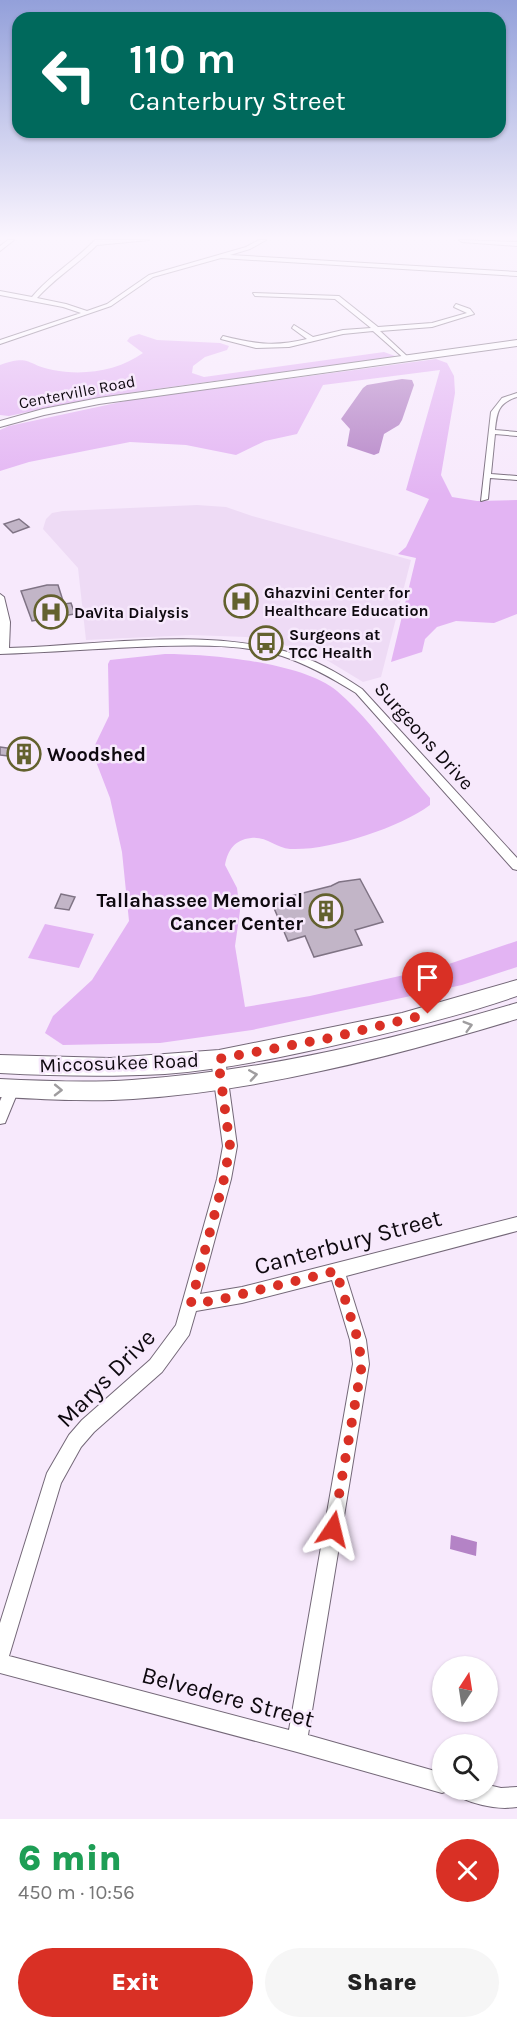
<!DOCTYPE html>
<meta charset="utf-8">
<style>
:root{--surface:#fff;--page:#f6f6f6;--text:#222;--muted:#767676;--accent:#d93025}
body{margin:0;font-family:Karla,sans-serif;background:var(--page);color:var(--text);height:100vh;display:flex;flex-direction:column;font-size:22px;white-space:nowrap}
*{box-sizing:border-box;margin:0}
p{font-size:20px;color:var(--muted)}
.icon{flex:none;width:33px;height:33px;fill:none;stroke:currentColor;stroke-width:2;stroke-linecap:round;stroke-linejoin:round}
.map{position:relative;height:1819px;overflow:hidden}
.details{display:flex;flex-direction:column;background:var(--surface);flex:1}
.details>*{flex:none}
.hud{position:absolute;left:12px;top:12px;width:494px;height:126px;border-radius:18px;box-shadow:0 2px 4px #0004;background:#00695c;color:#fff;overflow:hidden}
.needle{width:39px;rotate:12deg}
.fabs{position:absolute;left:432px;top:1656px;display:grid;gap:12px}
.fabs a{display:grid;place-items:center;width:66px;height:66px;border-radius:50%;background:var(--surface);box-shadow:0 2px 4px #0004;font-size:30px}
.pin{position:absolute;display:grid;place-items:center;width:51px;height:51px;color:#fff;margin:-62px -26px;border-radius:50% 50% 50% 0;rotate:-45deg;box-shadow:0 0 6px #0007}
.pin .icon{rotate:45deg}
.me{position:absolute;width:66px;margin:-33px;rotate:10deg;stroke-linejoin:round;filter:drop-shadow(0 0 4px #0008)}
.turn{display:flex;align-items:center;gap:21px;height:126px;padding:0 18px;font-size:27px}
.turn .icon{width:78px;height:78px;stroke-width:2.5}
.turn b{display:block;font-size:42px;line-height:51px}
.round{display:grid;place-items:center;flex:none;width:63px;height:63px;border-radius:32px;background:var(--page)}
.summary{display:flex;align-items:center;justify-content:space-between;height:102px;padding:0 18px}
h1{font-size:36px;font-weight:800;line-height:45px;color:#1e9e55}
.button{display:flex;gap:12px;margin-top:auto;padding:12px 18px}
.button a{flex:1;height:69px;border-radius:36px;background:var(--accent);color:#fff;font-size:24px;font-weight:800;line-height:69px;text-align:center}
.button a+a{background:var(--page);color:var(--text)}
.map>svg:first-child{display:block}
.built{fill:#eedbf5}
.green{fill:#e3b4f3}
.water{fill:#b483c6}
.building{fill:#c2b5c7;stroke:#7f7384;stroke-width:1.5}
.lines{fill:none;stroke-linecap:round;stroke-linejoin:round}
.street-casing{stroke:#746878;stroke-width:2}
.secondary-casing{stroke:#746878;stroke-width:2}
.street{fill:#fff;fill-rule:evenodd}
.secondary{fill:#fff;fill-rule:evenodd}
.oneway{stroke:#9f9d9f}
.route{stroke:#d93025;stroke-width:10;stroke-dasharray:0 18}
.labels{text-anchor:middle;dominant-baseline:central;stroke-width:5;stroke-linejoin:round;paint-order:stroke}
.far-street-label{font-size:16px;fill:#0e090f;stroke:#f7e9fc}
.far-poi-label{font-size:16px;font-weight:bold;fill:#0e090f;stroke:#f7e9fc;text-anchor:start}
.street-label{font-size:20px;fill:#0e090f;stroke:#f7e9fc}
.poi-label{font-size:20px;font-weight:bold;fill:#0e090f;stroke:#f7e9fc;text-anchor:start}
.near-street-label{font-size:24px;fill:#0e090f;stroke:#f7e9fc}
</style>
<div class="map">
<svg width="517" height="1819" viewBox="0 0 517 1819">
<rect width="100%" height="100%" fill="#f7e9fc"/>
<path class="built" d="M 197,505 L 226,507 L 252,516 L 411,560 L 381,677 L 363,682 L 325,659 L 272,641 L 246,637 L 191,635 L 86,640 L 78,568 L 43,529 L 46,519 L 52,513 L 63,511 Z"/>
<path class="green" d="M 139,334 L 157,340 L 220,343 L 229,346 L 227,350 L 205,357 L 193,366 L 192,373 L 204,377 L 384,352 L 395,356 L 389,360 C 262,376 134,387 9,416 L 0,415 L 0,365 C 31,354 26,365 53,370 C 83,376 118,371 143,353 L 127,341 L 130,337 Z
M 436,359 L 447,363 L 454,376 L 455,393 L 441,475 L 452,497 L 477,501 L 517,500 L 517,614 L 494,623 L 456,621 L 437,627 L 425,639 L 422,652 L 391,662 L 416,558 L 398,554 L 406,547 L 429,499 L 406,490 L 440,370 L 323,385 L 297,434 L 265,441 L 236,455 L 186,445 L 130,442 L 29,462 L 0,471 L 0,430 L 9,426 L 130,400 Z
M 165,654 C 209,654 302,662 337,691 C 372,721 399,763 430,798 L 430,805 C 399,828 329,851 290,849 C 276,848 266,836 251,838 C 234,840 228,850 225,865 L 237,888 L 240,911 L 235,946 L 245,1007 L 310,996 L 440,967 L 517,941 L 517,967 L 462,985 L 252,1030 L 160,1043 L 63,1045 L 45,1033 L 53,1016 L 92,980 L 129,921 L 122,852 L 110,798 L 95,759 L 95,745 L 109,716 L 108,664 L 110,660 Z
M 45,924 L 94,934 L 79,968 L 28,958 Z"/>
<path class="water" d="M 402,379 L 412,380 L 414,385 L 402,420 L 399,425 L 384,434 L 379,453 L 374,455 L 347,446 L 350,429 L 341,419 L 363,388 L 367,385 Z
M 451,1535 L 477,1542 L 476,1556 L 450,1549 Z"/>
<path class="building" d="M 19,519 L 29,527 L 13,533 L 4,524 Z
M 47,585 L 58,585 L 64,604 L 71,603 L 75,614 L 32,621 L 21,591 Z
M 0,747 L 37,752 L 33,759 L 0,755 Z
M 360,879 L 383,922 L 355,930 L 362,945 L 314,957 L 305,936 L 288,941 L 271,901 L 331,886 L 339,882 Z
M 61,894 L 75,897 L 69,910 L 55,908 Z"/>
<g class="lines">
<g class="street-casing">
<path id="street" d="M 8,240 L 14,240 L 0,251 L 0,246 Z
M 95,240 L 149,240 L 97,245 C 78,264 55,278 37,298 L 66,304 L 87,311 L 107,304 L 149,275 L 246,247 L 259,240 L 266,240 L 250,249 L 230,255 L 517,272 L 517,276 L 221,258 L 153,277 L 111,306 L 0,344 L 0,340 L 81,313 L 63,307 L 0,295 L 0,291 L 32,297 C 50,275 75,261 95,240 Z
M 459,240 L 517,242 L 517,246 L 462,242 Z
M 253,293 L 339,296 L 378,327 L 432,323 L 467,313 L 454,307 L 456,304 L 470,309 L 474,314 L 432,327 L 380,331 L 409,358 L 409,360 L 407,361 L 373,331 L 343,334 L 289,347 L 256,348 L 221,339 L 223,336 C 255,344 275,347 307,339 L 292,328 L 294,325 L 313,337 L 343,330 L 371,328 L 335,299 L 255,296 Z
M 517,393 L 517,397 C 498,403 497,412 495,430 L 517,432 L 517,436 L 495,434 L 491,474 L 517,476 L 517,480 L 490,478 L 488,499 L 481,501 L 491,412 L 502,398 Z
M 0,594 L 4,597 L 10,622 L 9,648 C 98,645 197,628 284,651 C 313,658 338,673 362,689 L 517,858 L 517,870 L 513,869 L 356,693 C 332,678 309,665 282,656 C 243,644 200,645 160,646 C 107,648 53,652 0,654 Z
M 218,1053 L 223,1055 L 225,1059 L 237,1146 L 231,1179 L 200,1294 L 242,1287 L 517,1217 L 517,1231 L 346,1276 L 366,1340 L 369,1364 L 308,1735 L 442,1773 L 442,1790 L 450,1790 L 442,1793 L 297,1752 L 0,1673 L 0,1623 L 47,1473 L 69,1435 L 82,1420 L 150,1360 L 176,1325 L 217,1179 L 223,1146 L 211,1059 L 213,1055 ZM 332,1280 L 350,1340 L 353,1364 L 289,1730 L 9,1656 L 61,1483 L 81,1447 L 94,1432 L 162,1372 L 189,1335 L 196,1311 L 242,1303 Z
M 12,1083 L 17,1085 L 19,1089 L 5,1123 L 0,1124 L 0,1101 L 7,1085 Z
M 488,1785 L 501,1788 L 517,1787 L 517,1807 C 497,1810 477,1805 459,1797 L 456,1790 L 488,1790 Z"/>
</g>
<g class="secondary-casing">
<path id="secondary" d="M 517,340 L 517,346 L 99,404 L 44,415 L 0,427 L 0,421 L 43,409 L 99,398 Z
M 517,980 L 517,996 C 462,1015 406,1029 349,1042 C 288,1056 227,1069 165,1074 C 110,1077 55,1076 0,1073 L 0,1055 L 110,1058 L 219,1050 L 402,1013 Z
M 517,1003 L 517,1019 C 391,1057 264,1090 133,1099 C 88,1102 44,1099 0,1097 L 0,1079 C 44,1081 88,1083 132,1080 C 264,1071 391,1040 517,1003 Z"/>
</g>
<use href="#street" class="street"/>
<use href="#secondary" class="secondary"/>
</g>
<defs><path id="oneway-chevron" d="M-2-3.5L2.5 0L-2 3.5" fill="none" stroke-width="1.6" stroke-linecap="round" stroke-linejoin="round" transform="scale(1.5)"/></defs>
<g class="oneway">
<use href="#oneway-chevron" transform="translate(468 1026) rotate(-16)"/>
<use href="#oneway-chevron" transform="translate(253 1075) rotate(-9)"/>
<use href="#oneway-chevron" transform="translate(58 1090) rotate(1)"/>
</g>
<linearGradient id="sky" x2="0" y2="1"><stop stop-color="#93a0da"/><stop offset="0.48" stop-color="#fbf5fe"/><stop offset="1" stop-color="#fbf5fe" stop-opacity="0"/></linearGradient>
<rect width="517" height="495" fill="url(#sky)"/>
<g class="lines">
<path class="route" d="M 333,1529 L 362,1364 L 358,1340 L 336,1271 L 214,1301 L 191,1303 L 224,1179 L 230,1146 L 218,1059 L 330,1038 L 428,1014"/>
</g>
<defs>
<g id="hospital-ring" transform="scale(1.725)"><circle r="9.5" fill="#f7e9fc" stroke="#63612e" stroke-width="1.5"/><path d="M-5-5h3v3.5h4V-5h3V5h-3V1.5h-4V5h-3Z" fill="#63612e"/></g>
<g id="bus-ring" transform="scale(1.725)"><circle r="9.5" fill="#f7e9fc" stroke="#63612e" stroke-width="1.5"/><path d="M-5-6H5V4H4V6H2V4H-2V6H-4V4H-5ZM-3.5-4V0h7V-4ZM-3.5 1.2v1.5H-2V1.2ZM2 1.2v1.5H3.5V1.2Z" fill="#63612e"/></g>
<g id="building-ring" transform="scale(1.725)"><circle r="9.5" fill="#f7e9fc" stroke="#63612e" stroke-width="1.5"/><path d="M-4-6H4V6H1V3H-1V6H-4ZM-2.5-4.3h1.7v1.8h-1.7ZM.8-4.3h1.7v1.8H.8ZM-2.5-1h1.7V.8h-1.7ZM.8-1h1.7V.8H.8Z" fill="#63612e"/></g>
</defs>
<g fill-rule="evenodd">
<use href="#hospital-ring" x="241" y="601"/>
<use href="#hospital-ring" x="51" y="612"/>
<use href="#bus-ring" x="266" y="643"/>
<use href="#building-ring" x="24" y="754"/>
<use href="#building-ring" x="326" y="911"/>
</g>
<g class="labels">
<g class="far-street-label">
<text transform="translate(77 392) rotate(-11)">Centerville Road</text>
</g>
<g class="far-poi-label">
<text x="264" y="592">Ghazvini Center for<tspan x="264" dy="18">Healthcare Education</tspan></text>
<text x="74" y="612">DaVita Dialysis</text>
<text x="289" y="634">Surgeons at<tspan x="289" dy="18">TCC Health</tspan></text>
</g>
<g class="street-label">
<text transform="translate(424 736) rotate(48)">Surgeons Drive</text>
<text transform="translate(119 1063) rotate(-2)">Miccosukee Road</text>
</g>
<g class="poi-label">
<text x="47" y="754">Woodshed</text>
<text x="303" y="900" text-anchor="end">Tallahassee Memorial<tspan x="303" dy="23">Cancer Center</tspan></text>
</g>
<g class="near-street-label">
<text transform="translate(348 1242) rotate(-15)">Canterbury Street</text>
<text transform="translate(106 1378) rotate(-45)">Marys Drive</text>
<text transform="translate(228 1697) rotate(15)">Belvedere Street</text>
</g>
</g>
</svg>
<div class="fabs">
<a><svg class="needle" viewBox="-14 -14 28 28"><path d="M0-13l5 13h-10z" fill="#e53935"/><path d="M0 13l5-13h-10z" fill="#767676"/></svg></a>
<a><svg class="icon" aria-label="search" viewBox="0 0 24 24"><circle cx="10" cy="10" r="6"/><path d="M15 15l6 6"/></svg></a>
</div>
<div class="pin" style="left:428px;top:1014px;background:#d93025"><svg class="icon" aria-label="arrive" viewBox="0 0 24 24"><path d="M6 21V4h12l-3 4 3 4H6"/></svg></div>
<svg class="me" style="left:333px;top:1529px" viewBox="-20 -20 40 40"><path d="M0-17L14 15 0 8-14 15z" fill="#d93025" stroke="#fff" stroke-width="4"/></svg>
<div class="hud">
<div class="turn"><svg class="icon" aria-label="left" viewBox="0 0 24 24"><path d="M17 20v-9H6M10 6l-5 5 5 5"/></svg><div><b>110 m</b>Canterbury Street</div></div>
</div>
</div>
<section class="details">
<div class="summary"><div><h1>6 min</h1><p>450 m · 10:56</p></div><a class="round" style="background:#d93025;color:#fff"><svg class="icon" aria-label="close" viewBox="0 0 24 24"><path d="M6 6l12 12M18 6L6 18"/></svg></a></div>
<div class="button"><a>Exit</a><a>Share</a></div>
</section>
